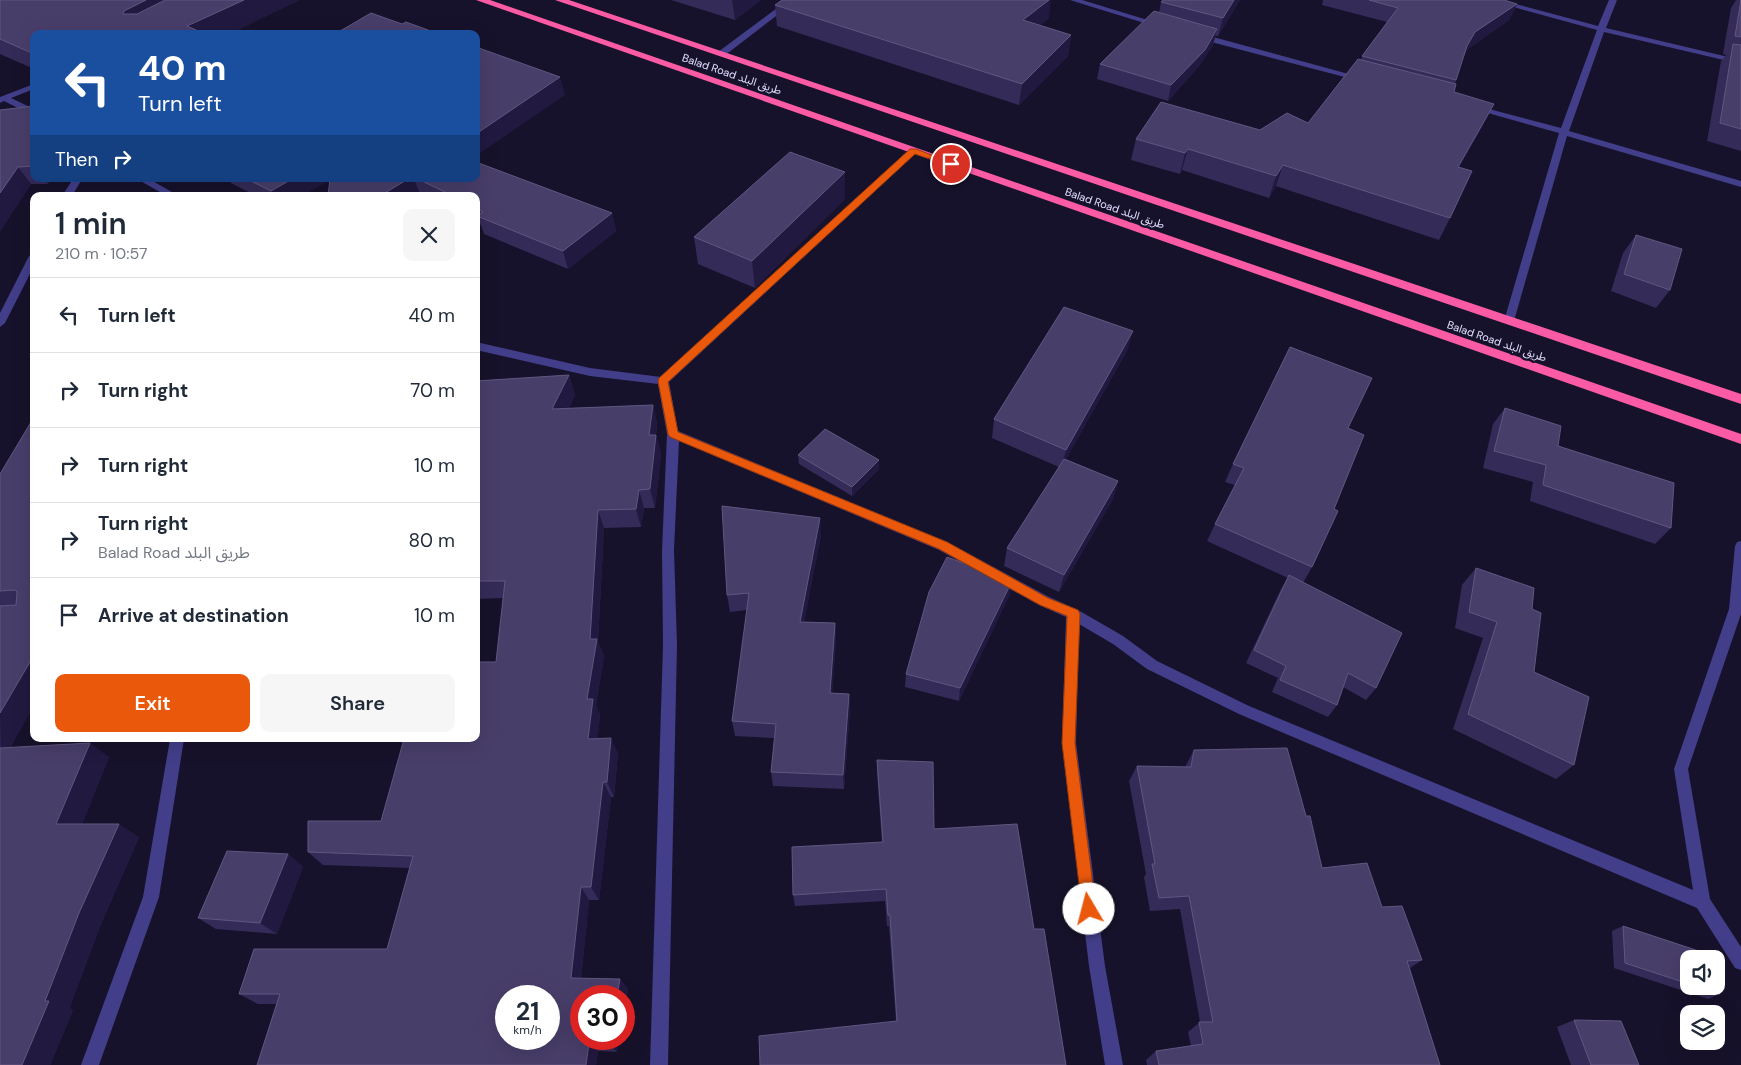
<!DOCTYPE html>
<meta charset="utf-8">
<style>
:root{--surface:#fff;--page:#f6f6f7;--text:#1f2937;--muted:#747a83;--line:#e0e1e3;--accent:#ea580c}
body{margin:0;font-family:"DM Sans","Noto Sans Arabic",sans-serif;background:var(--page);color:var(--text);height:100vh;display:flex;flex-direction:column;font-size:19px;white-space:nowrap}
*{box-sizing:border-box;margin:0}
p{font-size:16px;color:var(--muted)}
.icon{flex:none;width:28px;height:28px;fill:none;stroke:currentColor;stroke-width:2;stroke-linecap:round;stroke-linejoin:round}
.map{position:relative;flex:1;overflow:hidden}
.details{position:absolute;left:30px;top:192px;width:450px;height:550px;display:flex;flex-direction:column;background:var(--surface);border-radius:10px;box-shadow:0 5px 20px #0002}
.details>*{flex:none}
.banner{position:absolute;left:30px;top:30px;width:450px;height:152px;border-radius:10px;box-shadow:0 5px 20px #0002;background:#1a4fa0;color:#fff;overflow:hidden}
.fabs{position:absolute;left:1680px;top:950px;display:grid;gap:10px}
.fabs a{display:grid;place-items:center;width:45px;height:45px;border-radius:10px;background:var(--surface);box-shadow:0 5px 20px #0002;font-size:25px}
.speed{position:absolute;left:495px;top:985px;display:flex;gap:10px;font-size:25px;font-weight:700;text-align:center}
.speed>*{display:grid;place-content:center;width:65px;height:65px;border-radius:50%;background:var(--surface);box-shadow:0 5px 20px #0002;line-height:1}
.speed small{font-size:12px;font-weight:400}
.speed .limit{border:8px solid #d22;background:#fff;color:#111}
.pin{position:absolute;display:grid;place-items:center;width:42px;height:42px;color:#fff;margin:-21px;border:2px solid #fff;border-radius:50%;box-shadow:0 1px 5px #0007}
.me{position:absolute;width:55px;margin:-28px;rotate:352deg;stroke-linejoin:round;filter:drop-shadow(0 0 4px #0008)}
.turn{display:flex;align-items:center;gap:18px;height:105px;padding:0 25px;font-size:22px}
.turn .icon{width:65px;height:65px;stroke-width:2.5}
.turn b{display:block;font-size:35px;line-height:42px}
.then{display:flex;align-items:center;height:48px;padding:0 25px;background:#0003;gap:10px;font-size:19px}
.round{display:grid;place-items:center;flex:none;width:52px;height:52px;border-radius:10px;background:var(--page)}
.summary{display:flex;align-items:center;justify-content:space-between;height:85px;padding:0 25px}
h1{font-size:30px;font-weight:600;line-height:38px}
.primary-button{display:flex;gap:10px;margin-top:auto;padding:10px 25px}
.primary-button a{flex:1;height:58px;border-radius:10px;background:var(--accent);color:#fff;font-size:20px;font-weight:600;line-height:58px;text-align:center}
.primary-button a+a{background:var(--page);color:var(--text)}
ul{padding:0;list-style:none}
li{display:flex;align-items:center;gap:15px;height:75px;padding:0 25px;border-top:1px solid var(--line)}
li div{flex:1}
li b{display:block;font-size:19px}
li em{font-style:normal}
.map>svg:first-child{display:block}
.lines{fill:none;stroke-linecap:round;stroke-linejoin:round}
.street{fill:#423e89;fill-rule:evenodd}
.highway{fill:#fb5ba5;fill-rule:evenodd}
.wall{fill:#352b58;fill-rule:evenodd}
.shaded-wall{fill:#21193f}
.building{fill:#483e6a;stroke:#605781;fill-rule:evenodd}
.route{fill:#ea580c;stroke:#983908}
.labels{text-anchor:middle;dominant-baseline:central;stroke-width:5;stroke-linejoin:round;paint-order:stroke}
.far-street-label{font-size:11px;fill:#e2ddfe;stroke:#17122b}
</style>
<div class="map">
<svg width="1741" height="1065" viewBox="0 0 1741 1065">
<rect width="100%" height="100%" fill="#17122b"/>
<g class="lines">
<path class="street" d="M 788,0 L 797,0 L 724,56 L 718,56 L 718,52 Z
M 1070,0 L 1082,0 L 1164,25 L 1157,27 Z
M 1488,0 L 1501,0 L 1598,26 L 1609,0 L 1617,0 L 1606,28 L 1741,60 L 1741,64 L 1604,32 L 1569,131 L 1741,181 L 1741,187 L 1567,136 L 1514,321 L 1509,325 L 1504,321 L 1559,133 L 1470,108 L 1474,105 L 1561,128 L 1597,30 Z
M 1196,34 L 1202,34 L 1367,79 L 1360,81 L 1196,38 Z
M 34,84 L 34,89 L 11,98 L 34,109 L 34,116 L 4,101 L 0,103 L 0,97 Z
M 913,148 L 918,151 L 916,153 L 669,382 L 678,431 L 947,542 L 1049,597 L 1078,610 L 1123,636 L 1157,661 L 1249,706 L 1693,890 L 1674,769 L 1729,609 L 1735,546 L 1737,542 L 1741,541 L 1741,614 L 1688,769 L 1710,899 L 1741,947 L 1741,970 L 1735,968 L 1697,908 L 1239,714 L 1147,669 L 1113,644 L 1079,624 L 1076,743 L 1105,966 L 1123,1065 L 1105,1065 L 1089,966 L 1062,743 L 1066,617 L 1039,605 L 939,550 L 679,441 L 674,550 L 677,645 L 668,1065 L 650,1065 L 663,645 L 662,550 L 667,434 L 658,384 L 590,376 L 476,350 L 476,342 L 590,368 L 661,377 L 910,149 Z
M 73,179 L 82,179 L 72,196 L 62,196 Z
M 137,179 L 149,179 L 179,196 L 167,196 Z
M 34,253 L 34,266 L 5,323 L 0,327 L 0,313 L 29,256 Z
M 170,739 L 184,739 L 159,897 L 99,1065 L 81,1065 L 143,897 Z"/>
<path class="highway" d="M 476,0 L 490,0 L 1741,434 L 1741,444 Z
M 555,0 L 569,0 L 1741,394 L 1741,404 Z"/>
</g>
<path class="wall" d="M 0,0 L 299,0 L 229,34 L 34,34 L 34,69 L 0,54 Z
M 671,0 L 761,0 L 735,20 Z
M 1240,0 L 1218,36 L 1215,36 L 1213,45 L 1200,65 L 1168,101 L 1097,79 L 1100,64 L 1159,13 L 1161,2 Z
M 1323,0 L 1504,0 L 1517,4 L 1509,20 L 1468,49 L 1464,54 L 1455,84 L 1454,92 L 1483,125 L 1459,167 L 1450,218 L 1439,240 L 1276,186 L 1269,198 L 1182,170 L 1180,174 L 1131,160 L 1136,139 L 1260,130 L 1308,123 L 1361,60 L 1362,56 L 1387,22 L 1322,5 Z
M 1736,0 L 1741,0 L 1741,151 L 1707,141 L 1721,61 L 1726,55 L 1723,54 L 1731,8 Z
M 775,5 L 1049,18 L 1040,25 L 1071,35 L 1068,56 L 1019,105 L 777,26 Z
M 34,106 L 34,179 L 51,179 L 48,184 L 31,184 L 0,231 L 0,110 Z
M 845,172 L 845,199 L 755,288 L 698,264 L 694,237 Z
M 229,179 L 476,179 L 612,213 L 616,231 L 568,269 L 484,234 L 481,225 L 476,223 L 476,196 L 425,196 L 420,194 L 416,196 L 328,196 L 330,179 L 302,196 L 256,196 L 231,183 Z
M 1636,235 L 1670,290 L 1656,308 L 1611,291 L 1623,253 Z
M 1128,349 L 1066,459 L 1118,481 L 1113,499 L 1059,592 L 1004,566 L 1007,548 L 1059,467 L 992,438 L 994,419 Z
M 569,375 L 575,395 L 569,408 L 653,405 L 657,424 L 656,435 L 661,454 L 655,508 L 644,508 L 641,527 L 604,528 L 598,642 L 604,656 L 596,705 L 600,715 L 597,739 L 618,753 L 614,797 L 611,797 L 599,900 L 589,900 L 581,978 L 620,979 L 628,989 L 624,1012 L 624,996 L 581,1039 L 619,1039 L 617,1052 L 598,1051 L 596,1065 L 257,1065 L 276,1004 L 258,1004 L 239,994 L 387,949 L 410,868 L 323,865 L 308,852 L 381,821 L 496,662 L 503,598 L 476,599 L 476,381 Z
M 1505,408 L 1558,446 L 1671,528 L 1655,544 L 1530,501 L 1533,482 L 1483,468 L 1493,424 Z
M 34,417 L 34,705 L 10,748 L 109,757 L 82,824 L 139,837 L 101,924 L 69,1009 L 73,1010 L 50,1065 L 0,1065 L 0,474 Z
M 1348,428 L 1334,509 L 1312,567 L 1303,583 L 1376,688 L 1366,700 L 1343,687 L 1337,705 L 1328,717 L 1272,692 L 1278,678 L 1246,663 L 1281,589 L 1288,578 L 1207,541 L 1215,524 L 1235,485 L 1225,482 L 1233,464 Z
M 798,455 L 879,469 L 852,496 L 799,464 Z
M 821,535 L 804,622 L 835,623 L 836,639 L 832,693 L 849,694 L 850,709 L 844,789 L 773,786 L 771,772 L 774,738 L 735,736 L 732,721 L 747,610 L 730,612 L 727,595 Z
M 1476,568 L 1532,609 L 1534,672 L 1574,765 L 1556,779 L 1453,729 L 1483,638 L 1455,628 L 1462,585 Z
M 1012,581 L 1009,596 L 959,701 L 905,687 L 906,674 Z
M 1194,750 L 1306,816 L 1322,868 L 1382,907 L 1422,960 L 1410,968 L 1440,1065 L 1147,1065 L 1146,1060 L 1156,1051 L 1191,1046 L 1188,1032 L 1200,1022 L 1180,909 L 1150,911 L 1144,877 L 1146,874 L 1129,781 L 1137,766 L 1185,767 Z
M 877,760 L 934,829 L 1034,929 L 1066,1065 L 896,1021 L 889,926 L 887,926 L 885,901 L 795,906 L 793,895 L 882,842 L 877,774 Z
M 288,854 L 303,867 L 277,934 L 216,929 L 198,918 Z
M 1623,926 L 1717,957 L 1720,994 L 1708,999 L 1614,968 L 1612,931 ZM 1689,959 L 1716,959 L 1716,986 L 1689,986 Z
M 1574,1020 L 1639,1065 L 1571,1065 L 1557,1027 Z"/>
<path class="shaded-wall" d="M 146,0 L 201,0 L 136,32 L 123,14 L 124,11 Z
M 244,0 L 299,0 L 229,34 L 191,34 L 187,26 Z
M 732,0 L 761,0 L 735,20 Z
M 1049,0 L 1051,0 L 1049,18 L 1021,41 L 1023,20 Z
M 1234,0 L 1240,0 L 1218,36 L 1223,18 Z
M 1517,4 L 1509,20 L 1468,49 L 1459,62 L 1467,46 L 1475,32 Z
M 1217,29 L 1213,45 L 1200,65 L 1168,101 L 1171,85 Z
M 1071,35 L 1068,56 L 1019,105 L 1022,84 Z
M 560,77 L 565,95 L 476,156 L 476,134 Z
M 1494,104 L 1483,125 L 1447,188 L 1458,167 Z
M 1188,149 L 1182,170 L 1180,174 L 1185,153 Z
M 1283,165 L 1276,186 L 1269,198 L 1276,176 Z
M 18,167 L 31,184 L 0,231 L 0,193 Z
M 845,172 L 845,199 L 755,288 L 752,261 Z
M 45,179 L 51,179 L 48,184 Z
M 292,179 L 331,179 L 302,196 L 274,196 L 271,191 Z
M 408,179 L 414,179 L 420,194 L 416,196 L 380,196 Z
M 612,213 L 616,231 L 568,269 L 563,251 Z
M 1133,331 L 1128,349 L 1061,468 L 1066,450 Z
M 569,375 L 575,395 L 559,428 L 552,409 Z
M 653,405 L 657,424 L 653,454 L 649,435 Z
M 656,435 L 661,454 L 655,508 L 650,489 Z
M 879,460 L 879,469 L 852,496 L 852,487 Z
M 1118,481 L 1113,499 L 1059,592 L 1064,575 Z
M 639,490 L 644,508 L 641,527 L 636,509 Z
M 598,510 L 604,528 L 598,642 L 604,656 L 596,705 L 600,715 L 596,755 L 588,739 L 587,699 Z
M 820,518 L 821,535 L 801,638 L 800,622 Z
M 1012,581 L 1009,596 L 959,701 L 960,688 Z
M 835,623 L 836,639 L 831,708 L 830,693 Z
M 30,662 L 34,666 L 34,705 L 1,764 L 0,713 Z
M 849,694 L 850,709 L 844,789 L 843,775 Z
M 611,738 L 618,753 L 614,797 L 607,782 Z
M 90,743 L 109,757 L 77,837 L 56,824 Z
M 603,782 L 611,797 L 599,900 L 591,887 Z
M 119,824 L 139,837 L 101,924 L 69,1009 L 73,1010 L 50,1065 L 22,1065 L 45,1001 L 79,913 Z
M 288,854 L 303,867 L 277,934 L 260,923 Z
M 581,887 L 589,900 L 580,988 L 571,978 Z
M 620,979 L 628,989 L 624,1012 L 624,996 L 617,996 Z
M 610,1039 L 619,1039 L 617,1052 L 609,1043 Z
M 589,1043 L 598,1051 L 596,1065 L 586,1065 Z"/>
<path class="building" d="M 0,0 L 146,0 L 124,11 L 123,14 L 137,14 L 165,0 L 244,0 L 187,26 L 205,34 L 34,34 L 34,54 L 0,39 Z
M 782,0 L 1049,0 L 1023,20 L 1071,35 L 1022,84 L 775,5 Z
M 1163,0 L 1234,0 L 1223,18 L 1161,2 Z
M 1369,0 L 1504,0 L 1517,4 L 1475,32 L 1467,46 L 1456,80 L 1362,56 L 1398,8 Z
M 1741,0 L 1741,37 L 1735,36 Z
M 1154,11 L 1217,29 L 1205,50 L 1171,85 L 1100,64 Z
M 371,13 L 402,24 L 406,22 L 439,34 L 335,34 Z
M 1733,44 L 1741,45 L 1741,129 L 1720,123 Z
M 476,47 L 560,77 L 476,134 Z
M 1358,59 L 1456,84 L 1454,92 L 1494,104 L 1458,167 L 1472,171 L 1450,218 L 1283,165 L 1276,176 L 1188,149 L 1185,153 L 1136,139 L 1161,102 L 1260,130 L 1287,113 L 1308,123 Z
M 34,106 L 34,166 L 18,167 L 0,193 L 0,110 Z
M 790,152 L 845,172 L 752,261 L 694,237 Z
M 476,162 L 612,213 L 563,251 L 477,216 L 483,212 L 476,208 L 476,196 L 453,196 L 418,179 L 476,179 Z
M 247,179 L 292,179 L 271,191 Z
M 330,179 L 408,179 L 380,196 L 328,196 Z
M 1636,235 L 1682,249 L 1670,290 L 1624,274 Z
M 1064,307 L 1133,331 L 1066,450 L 994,419 Z
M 1290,347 L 1372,378 L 1348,428 L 1364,435 L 1334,509 L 1338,511 L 1312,567 L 1215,524 L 1244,468 L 1233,464 Z
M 569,375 L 552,409 L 653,405 L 649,435 L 656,435 L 650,489 L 639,490 L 636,509 L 598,510 L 590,639 L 597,639 L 587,699 L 593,699 L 588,739 L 611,738 L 607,782 L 603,782 L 591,887 L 581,887 L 571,978 L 620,979 L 617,996 L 581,996 L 581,1039 L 610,1039 L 609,1043 L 589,1043 L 586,1065 L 257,1065 L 280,994 L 239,994 L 254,949 L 387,949 L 413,856 L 308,852 L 308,821 L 381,821 L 404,739 L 476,739 L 476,662 L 496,662 L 505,581 L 476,581 L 476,381 ZM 506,996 L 549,996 L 549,1039 L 506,1039 Z
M 1505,408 L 1561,426 L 1558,446 L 1674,483 L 1671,528 L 1543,485 L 1546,465 L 1494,451 Z
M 34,417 L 34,663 L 30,662 L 0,713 L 0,606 L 16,605 L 17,592 L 15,590 L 0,591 L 0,474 Z
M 825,429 L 879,460 L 852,487 L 798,455 Z
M 1064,459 L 1118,481 L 1064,575 L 1007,548 Z
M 722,506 L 820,518 L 800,622 L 835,623 L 830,693 L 849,694 L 843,775 L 771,772 L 776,724 L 732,721 L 749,593 L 727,595 Z
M 947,557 L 1012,581 L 960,688 L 906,674 L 929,592 Z
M 1476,568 L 1534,588 L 1532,609 L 1541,613 L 1534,672 L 1589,697 L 1574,765 L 1468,714 L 1497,622 L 1469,612 Z
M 1289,575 L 1402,633 L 1376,688 L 1348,673 L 1337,705 L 1280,680 L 1286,666 L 1254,650 Z
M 90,743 L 56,824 L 119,824 L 79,913 L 45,1001 L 49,1001 L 22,1065 L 0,1065 L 0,748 Z
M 1287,748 L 1306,816 L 1310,816 L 1322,868 L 1367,863 L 1382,907 L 1402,906 L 1422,960 L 1407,961 L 1440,1065 L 1159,1065 L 1156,1051 L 1203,1044 L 1199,1022 L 1213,1022 L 1189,896 L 1159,898 L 1152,864 L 1155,864 L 1137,766 L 1191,767 L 1194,750 Z
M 877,760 L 933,762 L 934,829 L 1017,824 L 1034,929 L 1044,929 L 1066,1065 L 760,1065 L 759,1036 L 897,1021 L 890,915 L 888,915 L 886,889 L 793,895 L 792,847 L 883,842 Z
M 227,851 L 288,854 L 260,923 L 198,918 Z
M 1623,926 L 1717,957 L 1720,994 L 1697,986 L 1716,986 L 1716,959 L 1689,959 L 1689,984 L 1625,963 Z
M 1574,1020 L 1621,1021 L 1639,1065 L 1591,1065 Z"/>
<path class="route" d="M 910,149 L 916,149 L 955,164 L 951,166 L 915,154 L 668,382 L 678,432 L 947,542 L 1048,598 L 1078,610 L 1080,614 L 1075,743 L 1096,909 L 1094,914 L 1089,916 L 1084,914 L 1082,909 L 1062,743 L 1067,616 L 1040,605 L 939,549 L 670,437 L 668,434 L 658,381 L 659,378 Z"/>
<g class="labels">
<g class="far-street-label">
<text transform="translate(732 74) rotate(19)">Balad Road طريق البلد</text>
<text transform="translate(1115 208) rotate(19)">Balad Road طريق البلد</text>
<text transform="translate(1497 341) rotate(19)">Balad Road طريق البلد</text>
</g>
</g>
</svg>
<div class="fabs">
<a><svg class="icon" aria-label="sound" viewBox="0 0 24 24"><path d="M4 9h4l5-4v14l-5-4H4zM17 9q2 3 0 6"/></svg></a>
<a><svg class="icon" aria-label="layers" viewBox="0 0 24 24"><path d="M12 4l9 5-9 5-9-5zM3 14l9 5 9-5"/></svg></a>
</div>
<div class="speed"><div>21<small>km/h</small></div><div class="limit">30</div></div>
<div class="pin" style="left:951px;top:164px;background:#d93025"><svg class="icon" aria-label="arrive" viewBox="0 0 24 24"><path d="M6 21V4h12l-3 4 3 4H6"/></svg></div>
<svg class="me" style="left:1089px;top:909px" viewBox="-20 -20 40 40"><circle r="19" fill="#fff"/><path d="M0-13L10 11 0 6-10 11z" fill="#ea580c"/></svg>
<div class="banner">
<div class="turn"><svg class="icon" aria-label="left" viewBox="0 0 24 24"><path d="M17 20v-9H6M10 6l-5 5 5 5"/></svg><div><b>40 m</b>Turn left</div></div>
<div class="then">Then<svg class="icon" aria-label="right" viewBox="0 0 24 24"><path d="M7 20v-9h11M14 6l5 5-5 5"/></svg></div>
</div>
<section class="details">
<div class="summary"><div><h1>1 min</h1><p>210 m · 10:57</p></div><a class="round"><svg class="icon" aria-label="close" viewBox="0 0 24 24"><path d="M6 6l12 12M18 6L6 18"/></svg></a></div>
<ul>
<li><svg class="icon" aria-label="left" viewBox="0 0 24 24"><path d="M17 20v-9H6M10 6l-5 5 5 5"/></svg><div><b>Turn left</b></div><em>40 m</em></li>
<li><svg class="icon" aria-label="right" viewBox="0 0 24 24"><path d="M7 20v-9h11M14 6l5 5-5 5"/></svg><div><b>Turn right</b></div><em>70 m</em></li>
<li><svg class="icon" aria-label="right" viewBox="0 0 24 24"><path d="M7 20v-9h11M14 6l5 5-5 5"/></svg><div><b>Turn right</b></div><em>10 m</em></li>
<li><svg class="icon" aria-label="right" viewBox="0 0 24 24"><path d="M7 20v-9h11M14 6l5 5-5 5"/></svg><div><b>Turn right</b><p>Balad Road طريق البلد</p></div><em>80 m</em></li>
<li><svg class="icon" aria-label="arrive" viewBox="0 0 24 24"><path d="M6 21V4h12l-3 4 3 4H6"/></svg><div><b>Arrive at destination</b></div><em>10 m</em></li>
</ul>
<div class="primary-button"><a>Exit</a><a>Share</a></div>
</section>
</div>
